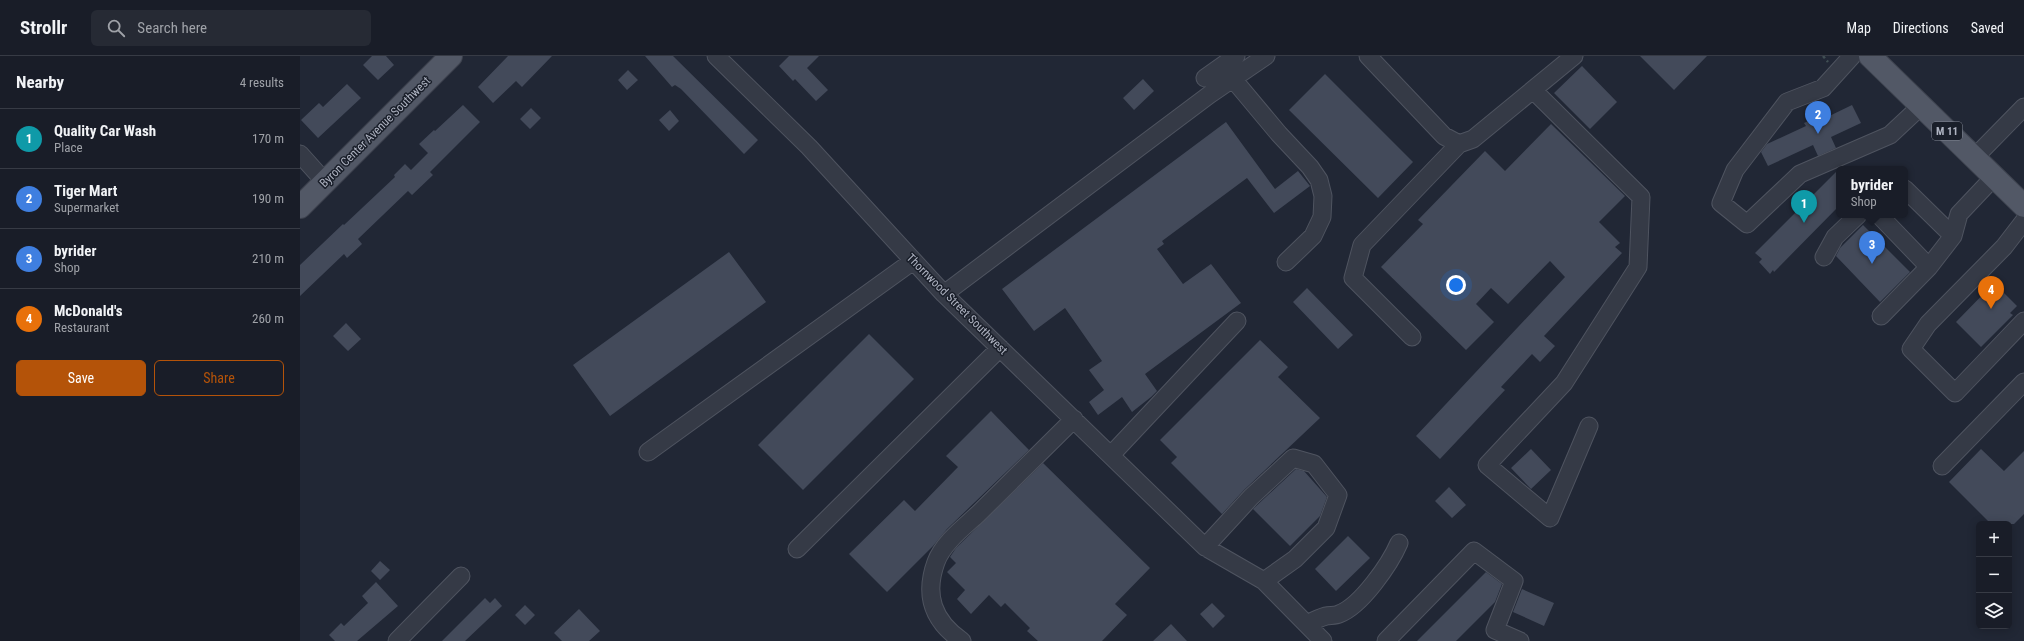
<!DOCTYPE html>
<meta charset="utf-8">
<style>
body{margin:0;font-family:"Roboto Condensed",sans-serif;background:#262a34;color:#f1f3f6}
.controls{position:absolute;right:12px;bottom:12px;display:grid;overflow:hidden;border-radius:6px;box-shadow:0 2px 10px #0003}
.controls button{width:36px;height:36px;display:grid;place-items:center;padding:0;border:0;border-bottom:1px solid #373b45;background:#191d28;color:#f1f3f6;font:20px sans-serif}
.you{position:absolute;left:1156px;top:229px;width:14px;height:14px;margin:-10px;border:3px solid #fff;border-radius:50%;background:#1a73e8;box-shadow:0 0 0 6px #1a73e833}
.badge{display:grid;place-items:center;width:26px;height:26px;border-radius:50%;background:#b45309;color:#fff;font-size:13px;font-weight:700}
.pin{position:absolute;translate:-50% -33px;filter:drop-shadow(0 1px 2px #0008)}
.pin::after{content:'';position:absolute;top:21px;width:14px;height:12px;background:inherit;clip-path:polygon(0 0,100% 0,50% 100%)}
.popup{position:absolute;left:1536px;top:110px;width:72px;height:52px;box-sizing:border-box;display:grid;place-content:center;border-radius:6px;background:#191d28;filter:drop-shadow(0 1px 3px #0005);font-size:13px;white-space:nowrap;color:#9fa2a8}
.popup b{font-size:15px;color:#f1f3f6}
.popup::after{content:'';position:absolute;left:50%;top:100%;margin-left:-8px;border:8px solid transparent;border-top-color:#191d28}
.list{margin:0;padding:0;list-style:none}
h2{display:flex;justify-content:space-between;align-items:center;height:52px;margin:0;padding:0 16px;font-size:17px}
h2 small{font-size:13px;font-weight:400;color:#9fa2a8}
.list li{display:grid;grid-template-columns:26px 1fr auto;gap:12px;align-items:center;box-sizing:border-box;height:60px;padding:0 16px;border-top:1px solid #373b45}
.list b{display:block;font-size:15px;white-space:nowrap}
.list p{margin:0;font-size:13px;white-space:nowrap;color:#9fa2a8}
.list em{font-size:13px;font-style:normal;color:#9fa2a8}
.actions{display:flex;gap:8px;padding:12px 16px}
.actions a{flex:1;padding:9px 0;border:1px solid #b45309;border-radius:6px;text-align:center;font-size:14px;color:#b45309}
.actions .main{background:#b45309;color:#fff}
.icon{flex:none;width:22px;height:22px;fill:none;stroke:currentColor;stroke-width:2;stroke-linecap:round;stroke-linejoin:round}
.map{position:relative;flex:none;width:1724px;height:585px;overflow:hidden}
header{display:flex;align-items:center;gap:24px;box-sizing:border-box;height:56px;padding:0 20px;background:#191d28;border-bottom:1px solid #373b45}
header strong{font-size:19px}
nav{display:flex;gap:22px;margin-inline-start:auto;font-size:14px}
.search{width:280px;height:36px;background:#262a34;display:flex;align-items:center;gap:10px;box-sizing:border-box;padding:0 14px;border-radius:6px;color:#9fa2a8;font-size:15px}
main{display:flex}
aside{flex:1;background:#191d28}
.map>svg:first-child{display:block}
</style>
<header>
<strong>Strollr</strong>
<div class="search"><svg class="icon" aria-label="search" viewBox="0 0 24 24"><circle cx="10" cy="10" r="6"/><path d="M15 15l6 6"/></svg>Search here</div>
<nav><a>Map</a><a>Directions</a><a>Saved</a></nav>
</header>
<main>
<aside>
<h2>Nearby<small>4 results</small></h2>
<ul class="list">
<li><span class="badge" style="background:#0f9aa8">1</span><div><b>Quality Car Wash</b><p>Place</p></div><em>170 m</em></li>
<li><span class="badge" style="background:#3f7fe0">2</span><div><b>Tiger Mart</b><p>Supermarket</p></div><em>190 m</em></li>
<li><span class="badge" style="background:#3f7fe0">3</span><div><b>byrider</b><p>Shop</p></div><em>210 m</em></li>
<li><span class="badge" style="background:#e8710a">4</span><div><b>McDonald's</b><p>Restaurant</p></div><em>260 m</em></li>
</ul>
<div class="actions"><a class="main">Save</a><a>Share</a></div>
</aside>
<div class="map">
<svg width="1724" height="585" viewBox="0 0 1724 585">
<rect width="100%" height="100%" fill="#212735"/>
<path fill="#434a5a" d="M 72,0 L 86,0 L 94,9 L 78,24 L 63,9 Z
M 208,0 L 252,0 L 222,31 L 216,25 L 193,47 L 178,31 Z
M 345,0 L 373,0 L 458,84 L 444,98 L 381,33 L 375,29 L 372,31 Z
M 489,0 L 519,0 L 507,12 L 528,34 L 516,45 L 495,23 L 493,25 L 479,10 Z
M 1340,0 L 1407,0 L 1374,34 Z
M 1282,10 L 1317,46 L 1290,73 L 1254,37 Z
M 328,14 L 338,24 L 327,34 L 318,24 Z
M 1025,18 L 1113,106 L 1078,142 L 989,54 Z
M 843,23 L 854,35 L 834,54 L 823,42 Z
M 47,28 L 61,42 L 18,82 L 1,64 L 19,47 L 23,51 Z
M 163,49 L 180,66 L 130,116 L 133,119 L 112,139 L 108,135 L 58,183 L 62,188 L 47,202 L 44,198 L 0,240 L 0,209 L 43,168 L 44,169 L 95,121 L 94,119 L 105,108 L 111,114 L 128,97 L 119,88 L 134,74 L 135,75 Z
M 1552,49 L 1561,67 L 1531,81 L 1536,92 L 1518,100 L 1513,89 L 1468,110 L 1461,96 L 1467,88 L 1506,70 L 1504,67 L 1519,60 L 1521,64 Z
M 231,52 L 241,62 L 230,73 L 220,63 Z
M 370,54 L 379,65 L 369,75 L 359,64 Z
M 926,66 L 975,133 L 998,115 L 1010,130 L 974,157 L 947,122 L 862,185 L 864,188 L 857,193 L 883,228 L 911,208 L 941,247 L 845,318 L 857,335 L 851,341 L 832,356 L 822,341 L 798,359 L 789,346 L 804,334 L 789,314 L 802,305 L 765,252 L 734,275 L 702,233 Z
M 1251,68 L 1325,140 L 1299,166 L 1320,187 L 1315,191 L 1322,197 L 1244,280 L 1255,290 L 1240,306 L 1232,298 L 1201,331 L 1205,334 L 1140,403 L 1116,380 L 1265,221 L 1250,205 L 1208,248 L 1191,232 L 1176,248 L 1194,266 L 1166,294 L 1081,211 L 1123,168 L 1118,164 L 1185,95 L 1205,115 Z
M 1539,113 L 1539,150 L 1474,216 L 1473,214 L 1470,218 L 1459,206 L 1462,203 L 1455,197 Z
M 1563,169 L 1610,216 L 1580,246 L 1536,200 L 1540,192 Z
M 429,196 L 466,246 L 310,360 L 273,309 Z
M 1694,227 L 1717,250 L 1710,257 L 1713,259 L 1681,291 L 1656,266 Z
M 1007,232 L 1053,279 L 1038,293 L 993,246 Z
M 46,267 L 61,283 L 48,295 L 33,280 Z
M 569,278 L 614,323 L 503,434 L 458,389 Z
M 960,284 L 988,311 L 978,321 L 1020,362 L 944,434 L 922,458 L 871,407 L 877,401 L 860,384 Z
M 691,355 L 729,394 L 647,473 L 633,490 L 587,536 L 549,498 L 604,444 L 615,455 L 658,411 L 646,400 Z
M 1231,393 L 1251,414 L 1231,433 L 1211,412 Z
M 1681,393 L 1704,415 L 1724,395 L 1724,458 L 1714,468 L 1691,468 L 1649,426 Z
M 743,407 L 850,512 L 815,548 L 827,559 L 802,585 L 738,585 L 727,575 L 730,572 L 705,547 L 701,551 L 689,539 L 671,558 L 657,543 L 665,534 L 647,516 L 656,507 L 650,501 L 656,492 Z
M 996,413 L 1004,415 L 1027,441 L 1020,460 L 990,490 L 953,453 Z
M 1149,431 L 1166,449 L 1152,462 L 1135,445 Z
M 1048,480 L 1070,502 L 1036,535 L 1015,513 Z
M 80,505 L 90,514 L 80,524 L 71,515 Z
M 1186,516 L 1202,528 L 1195,546 L 1156,585 L 1117,585 Z
M 76,526 L 98,550 L 57,585 L 35,585 L 29,579 L 41,567 L 44,570 L 68,547 L 62,540 Z
M 1222,533 L 1254,547 L 1244,570 L 1213,556 Z
M 185,542 L 190,547 L 195,542 L 202,550 L 165,585 L 142,585 Z
M 912,547 L 925,560 L 913,572 L 900,558 Z
M 225,549 L 235,559 L 225,569 L 215,559 Z
M 279,553 L 300,575 L 289,585 L 262,585 L 254,577 Z
M 871,568 L 887,585 L 853,585 Z"/>
<g fill="none" stroke-linecap="round" stroke-linejoin="round">
<defs>
<path id="minor" d="M 416,0 L 509,91 L 644,238 L 905,491 L 964,525 L 1023,585
M 1068,0 L 1144,80 L 1159,88 L 1173,83 L 1274,0
M 1552,0 L 1523,32 L 1487,46 L 1435,114 L 1421,147 L 1447,168 L 1500,118 L 1590,79 L 1621,50
M 905,22 L 936,0
M 933,23 L 979,78 L 1010,111 L 1019,124 L 1023,140 L 1022,161 L 1013,180 L 986,206
M 1233,34 L 1341,141 L 1338,211 L 1264,327 L 1187,409 L 1250,462 L 1289,370
M 0,98 L 25,126
M 1674,102 L 1724,51
M 1605,133 L 1653,180
M 1579,159 L 1629,211
M 1724,165 L 1704,191 L 1628,268 L 1611,293 L 1655,337 L 1724,265
M 1524,201 L 1535,181 L 1558,159
M 644,238 L 909,39 L 966,0
M 1581,260 L 1629,211 L 1653,180 L 1659,158 L 1694,121
M 1112,281 L 1053,222 L 1062,189 L 1159,88
M 348,396 L 613,205
M 811,399 L 937,265
M 1642,410 L 1724,326
M 905,491 L 951,441 L 993,402 L 1014,408 L 1038,439 L 1026,472 L 995,503 L 964,525
M 497,493 L 700,292
M 1007,568 C 1013,565 1019,562 1026,560 C 1030,559 1035,560 1039,558 C 1061,550 1090,508 1099,487
M 97,585 L 161,520
M 662,585 C 633,565 624,539 636,506 C 643,487 664,471 678,458 C 710,426 742,395 774,363
M 1086,585 L 1174,495 L 1214,525 L 1195,574 L 1220,585"/>
<path id="major" d="M 1570,0 L 1724,150
M 0,151 L 151,0"/>
</defs>
<use href="#minor" stroke="#4f5460" stroke-width="19"/>
<use href="#major" stroke="#3e434f" stroke-width="24"/>
<path stroke="#414f54" stroke-width="2.5" stroke-dasharray="3 3" stroke-linecap="butt" d="M 1523,0 L 1528,6"/>
<use href="#minor" stroke="#353a46" stroke-width="17"/>
<use href="#major" stroke="#525866" stroke-width="22"/>
</g>
<g text-anchor="middle" dominant-baseline="central" stroke-width="3" stroke-linejoin="round" paint-order="stroke">
<rect fill="#1a1f2a" stroke="#828794" stroke-width="1" x="1632" y="66" width="30" height="18" rx="3"/>
<g font-size="11" font-weight="bold" fill="#afb4c2">
<text x="1647" y="75">M 11</text>
</g>
<g font-size="12" fill="#afb4c2" stroke="#1a1f2a">
<text transform="translate(75 76) rotate(-45)">Byron Center Avenue Southwest</text>
<text transform="translate(657 248) rotate(45)">Thornwood Street Southwest</text>
</g>
</g>
</svg>
<div class="controls">
<button>+</button>
<button>−</button>
<button><svg class="icon" aria-label="layers" viewBox="0 0 24 24"><path d="M12 4l9 5-9 5-9-5zM3 14l9 5 9-5"/></svg></button>
</div>
<div class="you"></div>
<div class="pin badge" style="left:1504px;top:167px;background:#0f9aa8">1</div>
<div class="pin badge" style="left:1518px;top:78px;background:#3f7fe0">2</div>
<div class="pin badge" style="left:1572px;top:208px;background:#3f7fe0">3</div>
<div class="popup"><b>byrider</b>Shop</div>
<div class="pin badge" style="left:1691px;top:253px;background:#e8710a">4</div>
</div>
</main>
